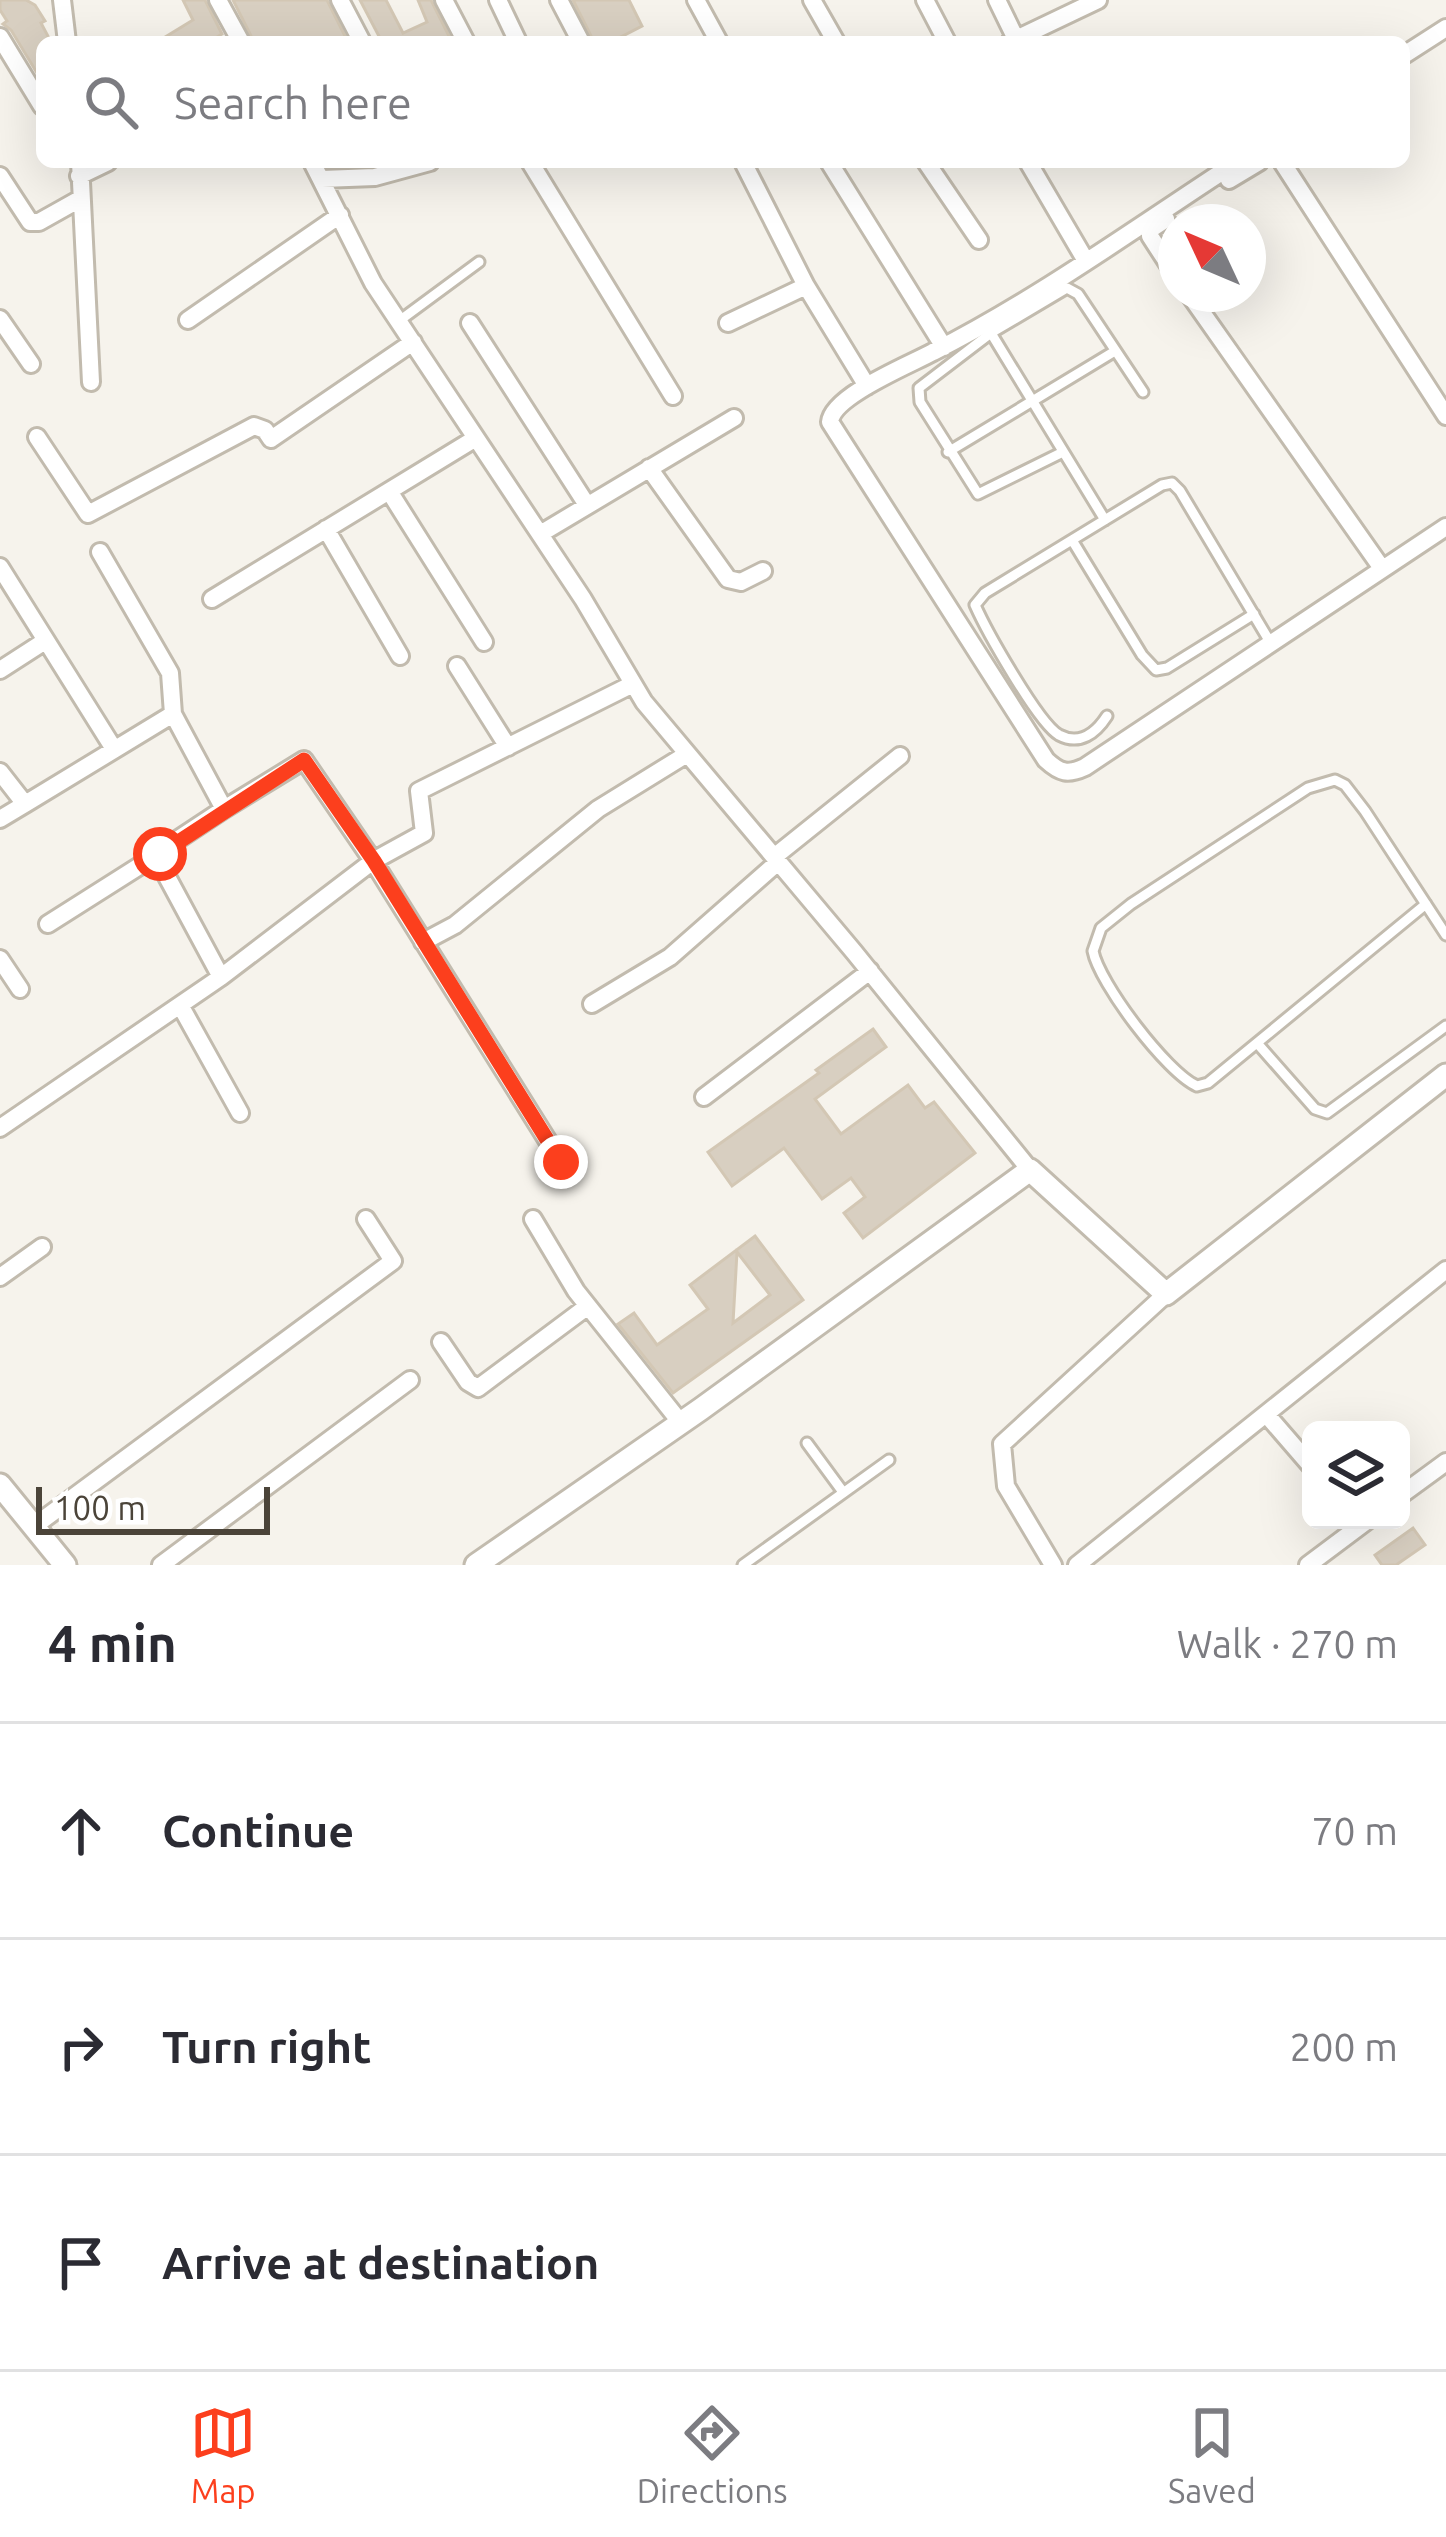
<!DOCTYPE html>
<meta charset="utf-8">
<style>
body{margin:0;font-family:Ubuntu,sans-serif;background:#f2f2f3;color:#2b2b33}
.controls{position:absolute;right:36px;bottom:36px;display:grid;overflow:hidden;border-radius:18px;box-shadow:0 12px 48px #0002}
.controls button{width:108px;height:108px;display:grid;place-items:center;padding:0;border:0;border-bottom:3px solid #e1e1e2;background:#fff;color:#2b2b33;font:60px sans-serif}
.compass{position:absolute;left:1158px;top:204px;width:108px;height:108px;border-radius:50%;background:#fff;box-shadow:0 12px 48px #0002;rotate:314deg}
.scale{position:absolute;left:36px;bottom:30px;width:234px;box-sizing:border-box;padding-left:12px;border:6px solid #4b4439;border-top:0;font-size:33px;line-height:42px;white-space:nowrap;color:#4b4439;-webkit-text-stroke:9px #fff;paint-order:stroke}
.stop{position:absolute;width:36px;height:36px;margin:-27px;border:9px solid #fc3f1d;border-radius:50%;background:#fff}
.stop.end{background:#fc3f1d;border-color:#fff;box-shadow:0 3px 12px #0008}
.list{margin:0;padding:0;list-style:none}
h2{display:flex;justify-content:space-between;align-items:center;height:156px;margin:0;padding:0 48px;font-size:51px}
h2 small{font-size:39px;font-weight:400;color:#7c7c81}
.list li{display:grid;grid-template-columns:78px 1fr auto;gap:36px;align-items:center;box-sizing:border-box;height:216px;padding:0 48px;border-top:3px solid #e1e1e2}
.list b{display:block;font-size:45px;white-space:nowrap}
.list em{font-size:39px;font-style:normal;color:#7c7c81}
.icon{flex:none;width:66px;height:66px;fill:none;stroke:currentColor;stroke-width:2;stroke-linecap:round;stroke-linejoin:round}
.map{position:relative;flex:none;width:1446px;height:1565px;overflow:hidden}
.search{position:absolute;background:#fff;box-shadow:0 12px 48px #0002;left:36px;right:36px;top:36px;height:132px;display:flex;align-items:center;gap:30px;box-sizing:border-box;padding:0 42px;border-radius:18px;color:#7c7c81;font-size:45px}
.sheet{height:804px;background:#fff}
nav{display:flex;justify-content:space-around;align-items:center;box-sizing:border-box;height:168px;border-top:3px solid #e1e1e2;background:#fff;font-size:33px;color:#7c7c81}
nav a{display:grid;justify-items:center;gap:6px}
nav .on{color:#fc3f1d}
.map>svg:first-child{display:block}
</style>
<div class="map">
<svg width="1446" height="1565" viewBox="0 0 1446 1565">
<rect width="100%" height="100%" fill="#f6f3ec"/>
<path fill="#d8cfc1" stroke="#d3c7b4" stroke-width="3" fill-rule="evenodd" d="M 0,0 L 26,0 L 35,5 L 45,21 L 41,23 L 51,42 L 42,42 L 42,71 L 37,73 L 11,30 L 3,24 L 7,21 L 0,10 Z
M 183,0 L 205,0 L 222,34 L 209,42 L 157,42 L 193,20 Z
M 233,0 L 327,0 L 348,42 L 254,42 Z
M 360,0 L 386,0 L 403,33 L 427,22 L 418,0 L 431,0 L 452,42 L 382,42 Z
M 573,0 L 629,0 L 642,26 L 619,38 L 621,42 L 594,42 Z
M 873,1029 L 886,1047 L 815,1099 L 841,1134 L 908,1085 L 925,1108 L 934,1102 L 975,1153 L 863,1238 L 844,1213 L 865,1197 L 851,1178 L 822,1199 L 784,1148 L 732,1186 L 708,1152 L 819,1073 L 816,1070 Z
M 755,1236 L 803,1300 L 673,1393 L 618,1324 L 634,1313 L 657,1345 L 708,1309 L 690,1285 ZM 737,1252 L 770,1295 L 733,1323 Z
M 1413,1528 L 1425,1545 L 1396,1565 L 1382,1565 L 1375,1555 Z"/>
<g fill="none" stroke-linecap="round" stroke-linejoin="round">
<defs>
<path id="service" d="M 399,321 L 479,262
M 991,333 L 1105,520
M 948,452 L 1115,351
M 1063,452 L 978,494 L 920,402 L 919,388 L 991,333 L 1067,288 L 1078,294 L 1143,392
M 1072,540 L 1142,655 L 1156,670 L 1167,668 L 1254,614
M 1107,716 C 1096,733 1080,746 1059,735 C 1038,723 986,630 975,605 L 985,593 L 1162,485 L 1172,483 L 1180,491 L 1270,642
M 1426,904 L 1208,1083 L 1197,1086 C 1167,1073 1099,983 1093,951 L 1101,928 L 1131,904 L 1308,788 L 1335,780 L 1345,785 L 1365,811 L 1446,935
M 1257,1043 L 1315,1109 L 1327,1113 L 1446,1026
M 807,1443 L 843,1492
M 743,1565 L 889,1460"/>
<path id="minor" d="M 62,0 L 67,42
M 218,0 L 241,42
M 340,0 L 362,42
M 444,0 L 466,42
M 498,0 L 518,42
M 559,0 L 581,42
M 696,0 L 719,42
M 812,0 L 836,42
M 925,0 L 947,42
M 997,0 L 1016,39
M 0,37 L 42,106
M 1010,42 L 1098,0
M 1404,55 L 1446,28
M 80,162 L 91,382
M 312,162 L 373,283 L 583,599 L 644,702 L 854,952 L 1030,1170
M 530,162 L 673,396
M 743,162 L 806,286 L 867,386
M 829,162 L 944,347
M 926,162 L 979,240
M 1028,162 L 1086,261
M 1237,162 C 1137,227 1039,298 933,352 C 909,365 832,396 830,422 L 1046,760 C 1060,773 1068,775 1085,767 L 1446,527
M 1282,162 L 1446,416
M 0,176 L 30,222 L 39,222 L 80,199
M 79,176 L 108,162
M 322,179 L 375,177 L 430,162
M 1229,180 L 1259,162
M 1166,219 L 1151,229 L 1150,236 L 1176,276
M 1189,294 L 1381,567
M 0,319 L 31,364
M 188,320 L 340,215
M 470,323 L 587,505
M 728,323 L 806,286
M 37,437 L 88,514 L 254,426 L 265,430 L 271,439 L 413,342
M 649,468 L 728,579 L 741,582 L 763,571
M 389,491 L 484,642
M 326,529 L 400,656
M 540,534 L 734,418
M 100,552 L 170,673 L 173,714 L 224,809 L 304,760 L 373,861 L 561,1162
M 0,567 L 114,749
M 212,599 L 476,438
M 457,666 L 508,747
M 0,670 L 45,641
M 0,772 L 25,804 L 173,714
M 0,819 L 25,804
M 774,857 L 900,756
M 48,924 L 160,853
M 423,942 L 455,925 L 598,809 L 687,754
M 0,959 L 20,989
M 221,977 L 158,860 L 168,846 L 224,809
M 592,1004 L 670,957 L 778,862
M 180,1005 L 240,1113
M 704,1097 L 870,971
M 0,1128 L 221,977 L 373,861 L 424,833 L 419,791 L 633,684
M 533,1219 L 576,1291 L 681,1423
M 0,1277 L 42,1247
M 441,1342 L 468,1382 L 478,1388 L 588,1306
M 1266,1414 L 1311,1466
M 1401,1495 L 1446,1462
M 33,1527 L 393,1261 L 366,1219
M 161,1565 L 410,1380
M 1053,1565 L 1006,1486 L 1002,1444 L 1166,1294
M 1077,1565 L 1446,1270
M 1308,1565 L 1368,1520"/>
<path id="tertiary" d="M 0,1485 L 65,1565
M 476,1565 L 701,1409 L 1030,1170 L 1166,1294 L 1446,1075"/>
</defs>
<use href="#service" stroke="#c2bbae" stroke-width="15"/>
<use href="#minor" stroke="#c2bbae" stroke-width="22"/>
<use href="#tertiary" stroke="#c2bbae" stroke-width="27"/>
<use href="#service" stroke="#fff" stroke-width="9"/>
<use href="#minor" stroke="#fff" stroke-width="16"/>
<use href="#tertiary" stroke="#fff" stroke-width="21"/>
</g>
<g fill="none" stroke-linecap="round" stroke-linejoin="round">
<path stroke="#fc3f1d" stroke-width="15" d="M 160,854 L 304,760 L 374,861 L 561,1162"/>
</g>
</svg>
<div class="controls">
<button><svg class="icon" aria-label="layers" viewBox="0 0 24 24"><path d="M12 4l9 5-9 5-9-5zM3 14l9 5 9-5"/></svg></button>
</div>
<svg class="compass" viewBox="-18 -18 36 36"><path d="M0-13l5 13h-10z" fill="#e53935"/><path d="M0 13l5-13h-10z" fill="#7c7c81"/></svg>
<div class="scale">100 m</div>
<div class="stop" style="left:160px;top:854px"></div>
<div class="stop end" style="left:561px;top:1162px"></div>
<div class="search"><svg class="icon" aria-label="search" viewBox="0 0 24 24"><circle cx="10" cy="10" r="6"/><path d="M15 15l6 6"/></svg>Search here</div>
</div>
<section class="sheet">
<h2>4 min<small>Walk · 270 m</small></h2>
<ul class="list">
<li><svg class="icon" aria-label="ahead" viewBox="0 0 24 24"><path d="M12 20V5M6 11l6-6 6 6"/></svg><div><b>Continue</b></div><em>70 m</em></li>
<li><svg class="icon" aria-label="right" viewBox="0 0 24 24"><path d="M7 20v-9h11M14 6l5 5-5 5"/></svg><div><b>Turn right</b></div><em>200 m</em></li>
<li><svg class="icon" aria-label="arrive" viewBox="0 0 24 24"><path d="M6 21V4h12l-3 4 3 4H6"/></svg><div><b>Arrive at destination</b></div></li>
</ul>
</section>
<nav>
<a class="on"><svg class="icon" aria-label="map" viewBox="0 0 24 24"><path d="M3 6l6-2 6 2 6-2v14l-6 2-6-2-6 2zM9 4v14M15 6v14"/></svg>Map</a>
<a><svg class="icon" aria-label="directions" viewBox="0 0 24 24"><path d="M12 3l9 9-9 9-9-9zM9 14v-3h6M13 9l2 2-2 2"/></svg>Directions</a>
<a><svg class="icon" aria-label="saved" viewBox="0 0 24 24"><path d="M7 4h10v16l-5-4-5 4z"/></svg>Saved</a>
</nav>
